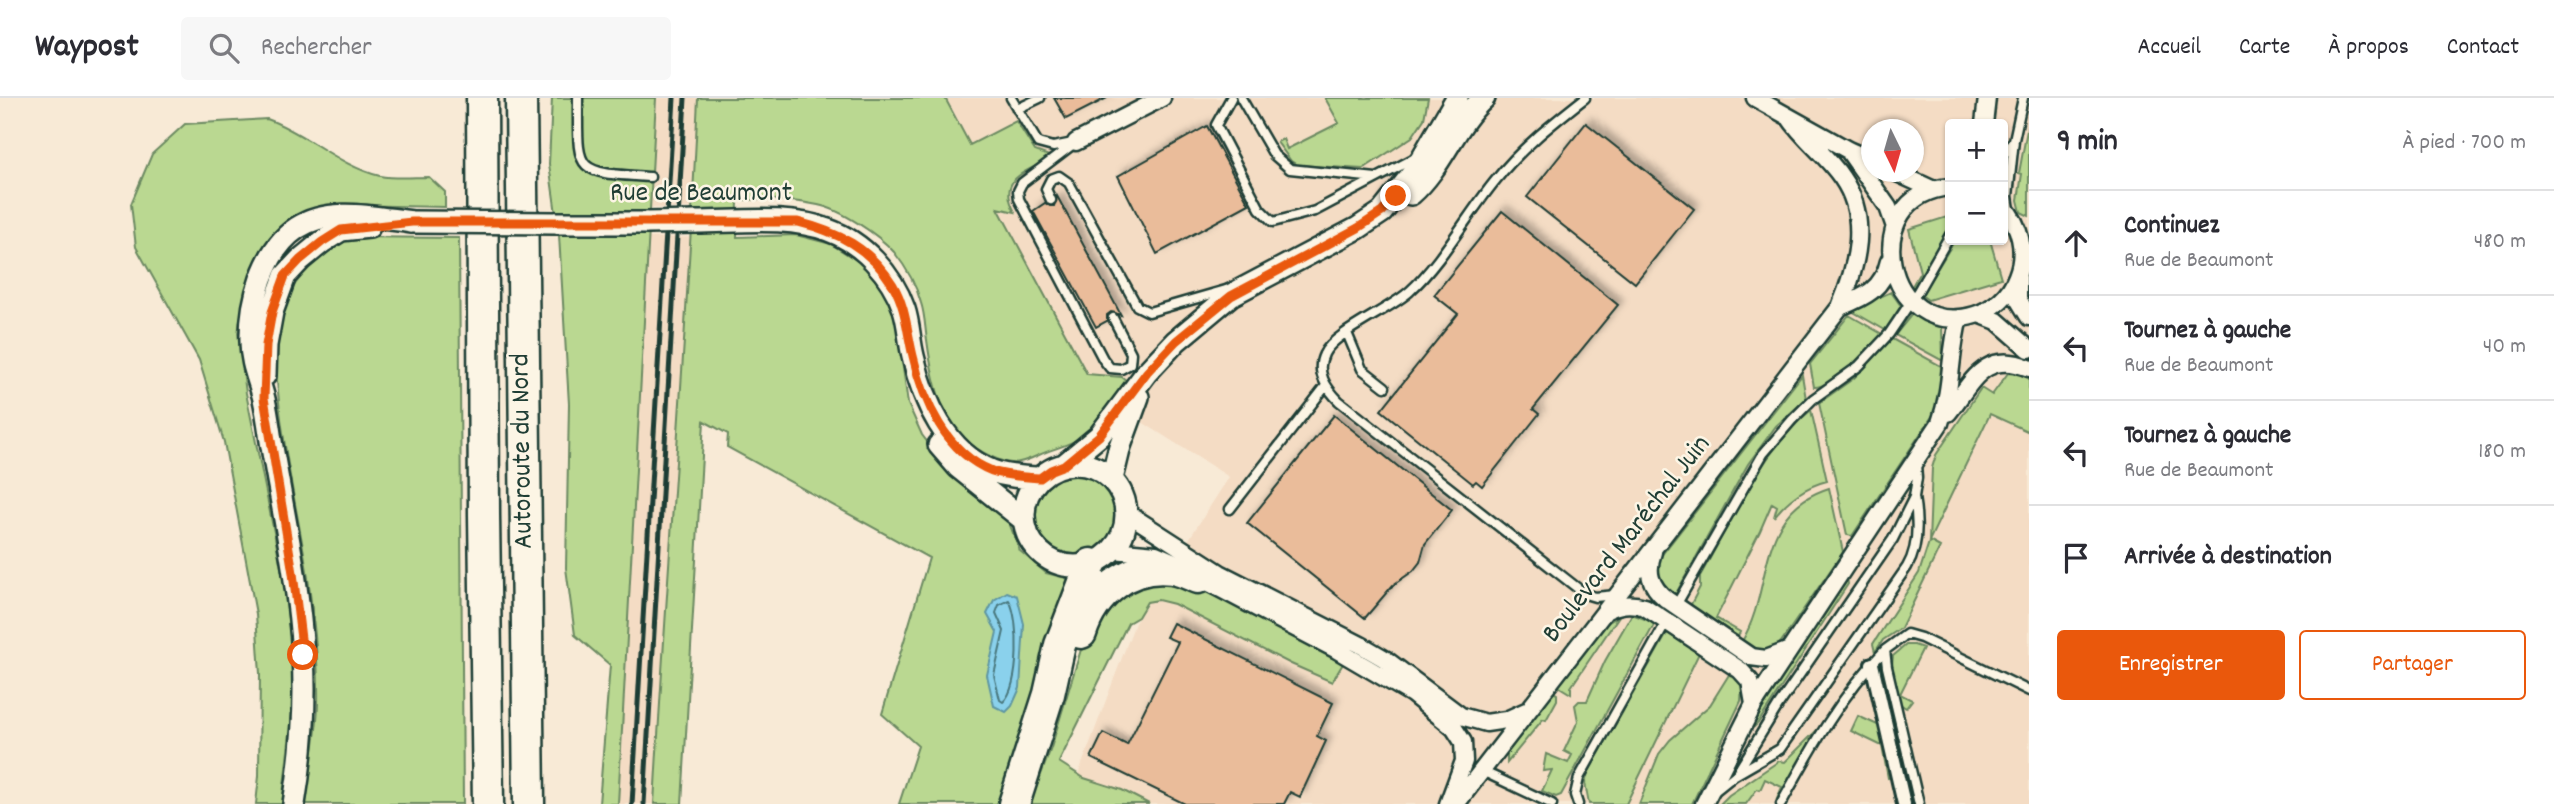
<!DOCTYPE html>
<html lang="fr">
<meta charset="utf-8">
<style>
body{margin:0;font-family:Dekko,sans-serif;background:#f7f7f7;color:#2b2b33}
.controls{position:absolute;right:21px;top:21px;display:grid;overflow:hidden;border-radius:7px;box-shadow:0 2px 5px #0004}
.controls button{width:63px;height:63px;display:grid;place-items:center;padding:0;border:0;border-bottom:2px solid #e1e1e2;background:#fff;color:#2b2b33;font:35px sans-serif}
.compass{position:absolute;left:1861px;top:21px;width:63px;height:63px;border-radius:50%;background:#fff;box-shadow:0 2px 5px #0004;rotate:175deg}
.stop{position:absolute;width:21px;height:21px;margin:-16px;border:5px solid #ea580c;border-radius:50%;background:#fff}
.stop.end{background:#ea580c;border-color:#fff;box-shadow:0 2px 7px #0008}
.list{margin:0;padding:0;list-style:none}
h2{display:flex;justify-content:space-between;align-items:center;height:91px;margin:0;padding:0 28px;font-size:30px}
h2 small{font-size:23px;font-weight:400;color:#7c7c81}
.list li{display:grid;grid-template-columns:46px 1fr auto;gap:21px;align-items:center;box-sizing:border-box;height:105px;padding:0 28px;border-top:2px solid #e1e1e2}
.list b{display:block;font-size:26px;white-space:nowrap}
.list p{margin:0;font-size:23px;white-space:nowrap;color:#7c7c81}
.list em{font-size:23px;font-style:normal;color:#7c7c81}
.actions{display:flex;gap:14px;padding:21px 28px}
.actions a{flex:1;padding:16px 0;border:2px solid #ea580c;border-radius:7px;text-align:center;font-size:24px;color:#ea580c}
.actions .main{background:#ea580c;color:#fff}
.icon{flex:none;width:38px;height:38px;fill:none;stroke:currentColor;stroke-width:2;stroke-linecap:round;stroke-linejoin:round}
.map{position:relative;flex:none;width:2029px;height:706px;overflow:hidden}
header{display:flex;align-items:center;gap:42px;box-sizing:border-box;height:98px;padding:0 35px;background:#fff;border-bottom:2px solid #e1e1e2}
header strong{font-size:33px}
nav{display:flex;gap:38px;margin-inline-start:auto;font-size:24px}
.search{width:490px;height:63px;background:#f7f7f7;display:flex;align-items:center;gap:18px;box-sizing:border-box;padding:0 24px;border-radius:7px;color:#7c7c81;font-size:26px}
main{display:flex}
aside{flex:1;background:#fff}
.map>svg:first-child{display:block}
</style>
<header>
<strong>Waypost</strong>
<div class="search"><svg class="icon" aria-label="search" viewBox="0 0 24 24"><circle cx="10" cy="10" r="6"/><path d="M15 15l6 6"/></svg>Rechercher</div>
<nav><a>Accueil</a><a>Carte</a><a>À propos</a><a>Contact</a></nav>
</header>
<main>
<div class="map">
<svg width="2029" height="706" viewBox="0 0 2029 706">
<defs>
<filter id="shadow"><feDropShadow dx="5" dy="-5" stdDeviation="3.5" flood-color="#0004"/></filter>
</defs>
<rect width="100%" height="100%" fill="#f8ead6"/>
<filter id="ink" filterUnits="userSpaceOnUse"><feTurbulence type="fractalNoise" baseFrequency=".0143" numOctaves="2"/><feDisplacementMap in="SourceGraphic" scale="14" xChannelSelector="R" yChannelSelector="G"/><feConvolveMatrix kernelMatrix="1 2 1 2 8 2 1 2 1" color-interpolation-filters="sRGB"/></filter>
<g filter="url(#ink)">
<path fill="#f4dcc4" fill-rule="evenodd" d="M 552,0 L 726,0 L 724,110 L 556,110 L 549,66 Z
M 940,0 L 2029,0 L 2029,706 L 1067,706 L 1135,525 L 1229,379 L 1085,288 L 984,79 ZM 1950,26 L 2003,26 L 2003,142 L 1950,142 ZM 1871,32 L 1913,32 L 1913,74 L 1871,74 Z
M 712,139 L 682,706 L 603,706 L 630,140 Z"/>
<path fill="#bad891" stroke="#6c8a62" stroke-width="2" d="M 552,0 L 656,0 L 618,706 L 599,706 L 610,567 L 575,537 L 566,470 L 569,306 L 559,137 L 549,66 Z
M 698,0 L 945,0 L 970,47 L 1016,23 L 1035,53 L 1049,58 L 1049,62 C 1024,74 997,81 1015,114 L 998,110 L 1087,276 L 1122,279 L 1128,284 L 1098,331 L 1093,328 C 1079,346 1059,348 1039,357 C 1015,368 1008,368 984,355 C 942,333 933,286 927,242 C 925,230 925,217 921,205 C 916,186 906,169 894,154 C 879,137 840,111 818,107 C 793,102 763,101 738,102 L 737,139 L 796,137 L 831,146 L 861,165 L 882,190 L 896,219 L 908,306 L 922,337 L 942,363 L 1004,412 L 1020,453 L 1046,475 L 1074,482 L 1005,706 L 899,706 L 918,648 L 882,616 L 929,460 L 727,349 L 728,336 L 704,323 L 682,706 L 654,706 C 667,471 687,236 698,0 Z
M 1325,0 L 1428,0 L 1424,21 L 1412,39 L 1363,71 L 1297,67 L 1291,63 L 1277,44 L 1283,41 L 1287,51 L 1339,25 Z
M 267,21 C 306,35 339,68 380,78 C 395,81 414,79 429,79 L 445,94 L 445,109 L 345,107 L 327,108 L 310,113 L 273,139 L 261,152 L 244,200 L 238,235 L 246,295 L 283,479 L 292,555 L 293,608 L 282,706 L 256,706 L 259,678 L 260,576 L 256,516 L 224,344 L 199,262 L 136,149 L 131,106 L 152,56 L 185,26 Z
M 2029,21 L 2029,118 L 2021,114 L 2018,102 L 2022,76 L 2019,75 Z
M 1950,118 L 1950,129 L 1915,191 L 1912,188 L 1920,174 L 1909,131 Z
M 345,139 L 459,140 L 463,706 L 303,706 C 309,674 317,639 318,606 C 319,561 313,517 307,473 C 298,417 285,361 279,304 C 277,281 273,254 276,230 C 282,189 315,163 345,139 Z
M 1955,142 L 1990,142 L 2001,180 L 1928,202 L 1921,197 Z
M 1891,194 L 1901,208 L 1885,232 L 1852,213 L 1857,209 Z
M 1912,216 L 1932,227 L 1942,229 L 1943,263 L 1895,237 Z
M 1849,217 L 1882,236 C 1869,250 1833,290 1814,289 L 1810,266 Z
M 1892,241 L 1941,268 L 1939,308 L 1852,438 L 1847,437 L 1819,305 L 1854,280 Z
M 2016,271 L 2029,276 L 2029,334 L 1990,316 L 1929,443 L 1940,449 L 1901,530 L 1883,542 L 1875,554 L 1873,546 L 1919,475 L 1929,444 L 1932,370 L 1936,357 L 1981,290 L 1992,297 L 2008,275 L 2014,276 Z
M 1802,277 L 1806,301 L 1776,328 L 1748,366 L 1674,499 L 1658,487 L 1657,463 Z
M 1811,312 L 1827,383 C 1806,388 1787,402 1774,419 L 1777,408 L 1772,405 L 1760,433 L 1716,520 L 1740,534 L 1737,541 L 1689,510 L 1700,489 L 1700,478 C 1733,421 1760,355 1811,312 Z
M1034 418a41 41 0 1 1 82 0a41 41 0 1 1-82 0Z
M 1829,390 L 1843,454 L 1781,544 L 1775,550 L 1759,555 L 1741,545 C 1775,490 1753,414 1829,390 Z
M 1847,479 L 1848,486 L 1758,625 L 1754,629 L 1752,627 Z
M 1187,482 L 1336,556 L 1344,564 L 1332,584 L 1291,566 L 1174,506 L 1158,502 L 1147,504 L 1138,519 L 1128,525 L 1059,664 L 1084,680 L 1122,692 L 1149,706 L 1030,706 L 1051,650 L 1090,522 L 1119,489 Z
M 1632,516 L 1655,525 L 1561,697 L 1556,699 L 1542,693 L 1552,672 L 1543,673 L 1546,656 L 1568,665 L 1572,657 L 1564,653 L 1578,623 L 1575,607 L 1579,603 L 1587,603 L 1605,563 Z
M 1619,518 L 1571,589 L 1571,596 L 1558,588 L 1607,525 Z
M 1669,532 L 1701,551 L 1626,706 L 1589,706 L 1585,685 L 1588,675 Z
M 1906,547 L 1914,547 L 1923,550 L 1900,596 L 1912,602 L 1906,610 L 1900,606 L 1892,567 L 1893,558 Z
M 1730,575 L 1742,587 L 1741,603 L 1692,706 L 1639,706 L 1659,656 L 1670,642 L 1710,607 Z
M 1553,594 L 1557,596 L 1557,602 L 1546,622 L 1543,621 L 1507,665 L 1507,654 Z
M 1858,618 L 1882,629 L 1893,679 L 1888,680 L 1882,648 L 1851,633 Z
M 1818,631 L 1778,701 L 1777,701 L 1782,689 L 1765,681 L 1760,692 L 1757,691 L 1746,706 L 1720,706 L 1729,697 L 1779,663 L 1785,664 Z"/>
<path fill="#8ad1ec" stroke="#5f96a2" stroke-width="2" d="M 1007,494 L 1017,498 L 1024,526 L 1020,590 L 1012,608 L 1006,614 L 994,608 L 987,577 L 997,534 L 987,516 L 994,502 Z"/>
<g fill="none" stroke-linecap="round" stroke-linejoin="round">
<path stroke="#4a787e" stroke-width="2" d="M 1009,502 C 1020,521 1020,590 1003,604 L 1000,602 L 994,577 L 1004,533 L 996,515 L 999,507 Z"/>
</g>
<path fill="#eabc9a" stroke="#1f3d34" stroke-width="2" filter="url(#shadow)" d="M 1054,0 L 1107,0 L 1066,21 Z
M 1586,25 L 1694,111 L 1635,185 L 1527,99 Z
M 1207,28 L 1249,106 L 1157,156 L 1118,78 Z
M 1057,98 L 1121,217 L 1111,214 L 1107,217 L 1107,223 L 1096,229 L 1033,113 L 1045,105 L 1050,108 L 1054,108 Z
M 1502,113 L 1618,207 L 1533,311 L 1539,316 L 1482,388 L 1476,383 L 1473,386 L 1381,312 L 1458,216 L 1434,197 Z
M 1334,317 L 1452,412 L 1425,446 L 1420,464 L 1413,473 L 1393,487 L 1365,520 L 1247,425 Z
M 1173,525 L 1333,605 L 1317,638 L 1326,643 L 1300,699 L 1290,694 L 1284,706 L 1185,706 L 1091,660 L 1103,635 L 1127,647 L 1178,544 L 1166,539 Z"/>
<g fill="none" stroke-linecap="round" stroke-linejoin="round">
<defs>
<path id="service" d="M 578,0 C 578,76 573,74 650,79
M 1011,0 L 1038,45 L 1053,49 L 1073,45
M 1231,0 L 1216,27 L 1260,111 L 1273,124 L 1315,113 L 1415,60
M 1241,0 L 1274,57 L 1290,71 L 1376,80
M 1585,0 C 1552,26 1521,50 1495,83 C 1468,116 1441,165 1410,193 C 1391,211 1333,235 1324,256 C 1315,274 1326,290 1339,303 L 1585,496 L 1595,499 L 1616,497
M 1017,11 L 1040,0
M 1076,44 L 1022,85 L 1018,93 L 1019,101 L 1103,261 L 1110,270 L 1121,271 L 1130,266 L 1131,255 L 1113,220
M 2003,57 L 2014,42
M 1051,102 L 1046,91 L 1051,81 L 1059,78 L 1069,85 L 1137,208 L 1149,214 L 1226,192
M 2010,112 L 2008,98 L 2014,42 L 2023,0
M 1347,235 L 1362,271 L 1385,289
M 1230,411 L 1325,289
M 1675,509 L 1763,356 L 1792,322 L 1813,301 L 1859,268 L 1889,236 L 1918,193 L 1950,137
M 1482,673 L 1552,706
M 1737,675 L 1778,608 L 1893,441 L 1914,399 L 1917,380 L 1916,366
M 1715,693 L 1735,677 L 1780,651 L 1907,469 C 1919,449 1918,422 1914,399
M 1578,706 L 1575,697 L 1579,680 L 1667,523
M 1781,706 C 1811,651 1841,597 1885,552
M 1919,706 L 1887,569 L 1885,552 L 1907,536 L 1921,540 L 2029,593"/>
<path id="pedestrian" d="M 1872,566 L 1904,706"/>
<path id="minor" d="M 1755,0 L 1848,52 L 1871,62
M 1984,26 L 1987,0
M 1076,44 L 1162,0
M 1848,52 L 1888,109 L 1895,129
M 1895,74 L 1934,92
M 1950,89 C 1855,97 1884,245 1975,217 C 1994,211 2010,197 2017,178 C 2027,153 2020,127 2003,108
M 2018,179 L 2018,201 L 2029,219
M 1840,209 C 1865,199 1883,191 1889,163
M 1979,216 L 1997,223 L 2029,251
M 1948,315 C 1972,285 1984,251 2029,270
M 1127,415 L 1220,475 L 1361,547 L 1385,561 L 1461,618 L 1486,625 L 1506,622 L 1526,613
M 1113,452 L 1156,456 L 1172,463
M 1653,454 C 1646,474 1650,488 1666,501 L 1751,559 L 1766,561 L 1787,553
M 1194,477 L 1337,552 L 1412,596 L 1454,630 L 1463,644 L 1464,663 L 1448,706
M 1605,513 C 1618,506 1630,504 1645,509 L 1740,572 L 1750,583 L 1754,606
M 1456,706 L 1840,209 C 1857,168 1870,120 1842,80 C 1827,57 1804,42 1789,19
M 1704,706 L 1754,606 L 1940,325 C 1953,288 1949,257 1959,220"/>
<path id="tertiary" d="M 1411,96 C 1442,69 1454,27 1484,0
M 695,124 C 738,124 787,117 828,132 C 862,144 892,176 904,211 C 909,226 909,242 913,258 C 923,303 946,354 992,373 C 1007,379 1023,379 1039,380
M 555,125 L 647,125
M 265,277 L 266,247 L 272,214 L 285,178 L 300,162 L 322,144 L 341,132 L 369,129
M 939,347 L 958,369 L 1024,422
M1024 417a51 51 0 1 1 102 0a51 51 0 1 1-102 0Z
M 1064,367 L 1099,338 L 1147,274 L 1176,243 L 1231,197 L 1358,130 L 1382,114 L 1414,74 L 1457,0
M 1112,381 L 1120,348 L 1138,299
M 294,706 C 302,658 306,607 303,558 C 299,486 283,414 271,343 C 269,329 267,314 264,301 C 259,281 251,265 251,244 C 250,205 263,153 297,130 C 330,108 376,120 412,124"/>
<path id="motorway" d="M 482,0 L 484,417 L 488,706
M 521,0 L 529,706
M 1081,535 C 1093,496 1129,465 1172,471 C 1181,472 1190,477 1198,480
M 1014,706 L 1049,596 L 1060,547 L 1091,466"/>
</defs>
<use href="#service" stroke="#1f3d34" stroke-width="13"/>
<use href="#pedestrian" stroke="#1f3d34" stroke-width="18"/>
<use href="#minor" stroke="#1f3d34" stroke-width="21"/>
<use href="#tertiary" stroke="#1f3d34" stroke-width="26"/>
<use href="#motorway" stroke="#1f3d34" stroke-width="35"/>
<use href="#service" stroke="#fcf5e5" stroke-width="8"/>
<use href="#pedestrian" stroke="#fcf5e5" stroke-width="12"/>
<use href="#minor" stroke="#fcf5e5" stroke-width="16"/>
<use href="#tertiary" stroke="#fcf5e5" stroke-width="21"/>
<use href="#motorway" stroke="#fcf5e5" stroke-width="30"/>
<path stroke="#1f3d34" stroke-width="5" d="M 632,706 L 674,0
M 644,706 L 685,0"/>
<defs>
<path id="tertiary-bridge" d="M 412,124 L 555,125
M 647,125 L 695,124"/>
</defs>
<use href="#tertiary-bridge" stroke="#1f3d34" stroke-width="26" stroke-linecap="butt"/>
<use href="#tertiary-bridge" stroke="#fcf5e5" stroke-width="21"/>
</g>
</g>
<g fill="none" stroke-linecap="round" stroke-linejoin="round" filter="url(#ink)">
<path stroke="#ea580c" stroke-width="9" d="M 303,557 L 293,475 L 264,300 L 266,247 L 272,214 L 285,178 L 300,162 L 322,144 L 341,132 L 412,124 L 798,124 C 838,134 870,150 893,187 C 906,209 907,234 913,258 C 923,303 946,355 992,373 C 1007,378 1024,379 1040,380 L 1051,372 L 1064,367 L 1099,338 L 1147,274 L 1176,243 L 1231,198 L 1358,130 L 1382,114 L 1396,98"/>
</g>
<g text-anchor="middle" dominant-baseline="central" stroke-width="5" stroke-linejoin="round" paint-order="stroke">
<g font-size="28" fill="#1f3d34" stroke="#fcf5e5">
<text x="701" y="97">Rue de Beaumont</text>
<text transform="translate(524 353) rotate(-91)">Autoroute du Nord</text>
<text transform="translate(1628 442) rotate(-52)">Boulevard Maréchal Juin</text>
</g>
</g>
</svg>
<div class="controls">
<button>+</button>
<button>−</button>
</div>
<svg class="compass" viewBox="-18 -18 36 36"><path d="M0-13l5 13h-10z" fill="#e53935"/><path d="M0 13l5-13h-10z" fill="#7c7c81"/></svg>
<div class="stop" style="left:303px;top:557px"></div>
<div class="stop end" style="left:1396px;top:98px"></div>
</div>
<aside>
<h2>9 min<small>À pied · 700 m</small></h2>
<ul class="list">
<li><svg class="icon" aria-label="ahead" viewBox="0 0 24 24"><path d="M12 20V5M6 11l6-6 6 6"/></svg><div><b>Continuez</b><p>Rue de Beaumont</p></div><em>480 m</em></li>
<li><svg class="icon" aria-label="left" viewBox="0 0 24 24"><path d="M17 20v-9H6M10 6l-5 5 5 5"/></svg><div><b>Tournez à gauche</b><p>Rue de Beaumont</p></div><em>40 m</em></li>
<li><svg class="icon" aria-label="left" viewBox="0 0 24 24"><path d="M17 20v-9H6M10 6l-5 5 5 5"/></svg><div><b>Tournez à gauche</b><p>Rue de Beaumont</p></div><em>180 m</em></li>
<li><svg class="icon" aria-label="arrive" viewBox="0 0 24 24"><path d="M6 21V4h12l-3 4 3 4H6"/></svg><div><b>Arrivée à destination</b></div></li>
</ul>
<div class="actions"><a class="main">Enregistrer</a><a>Partager</a></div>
</aside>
</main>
